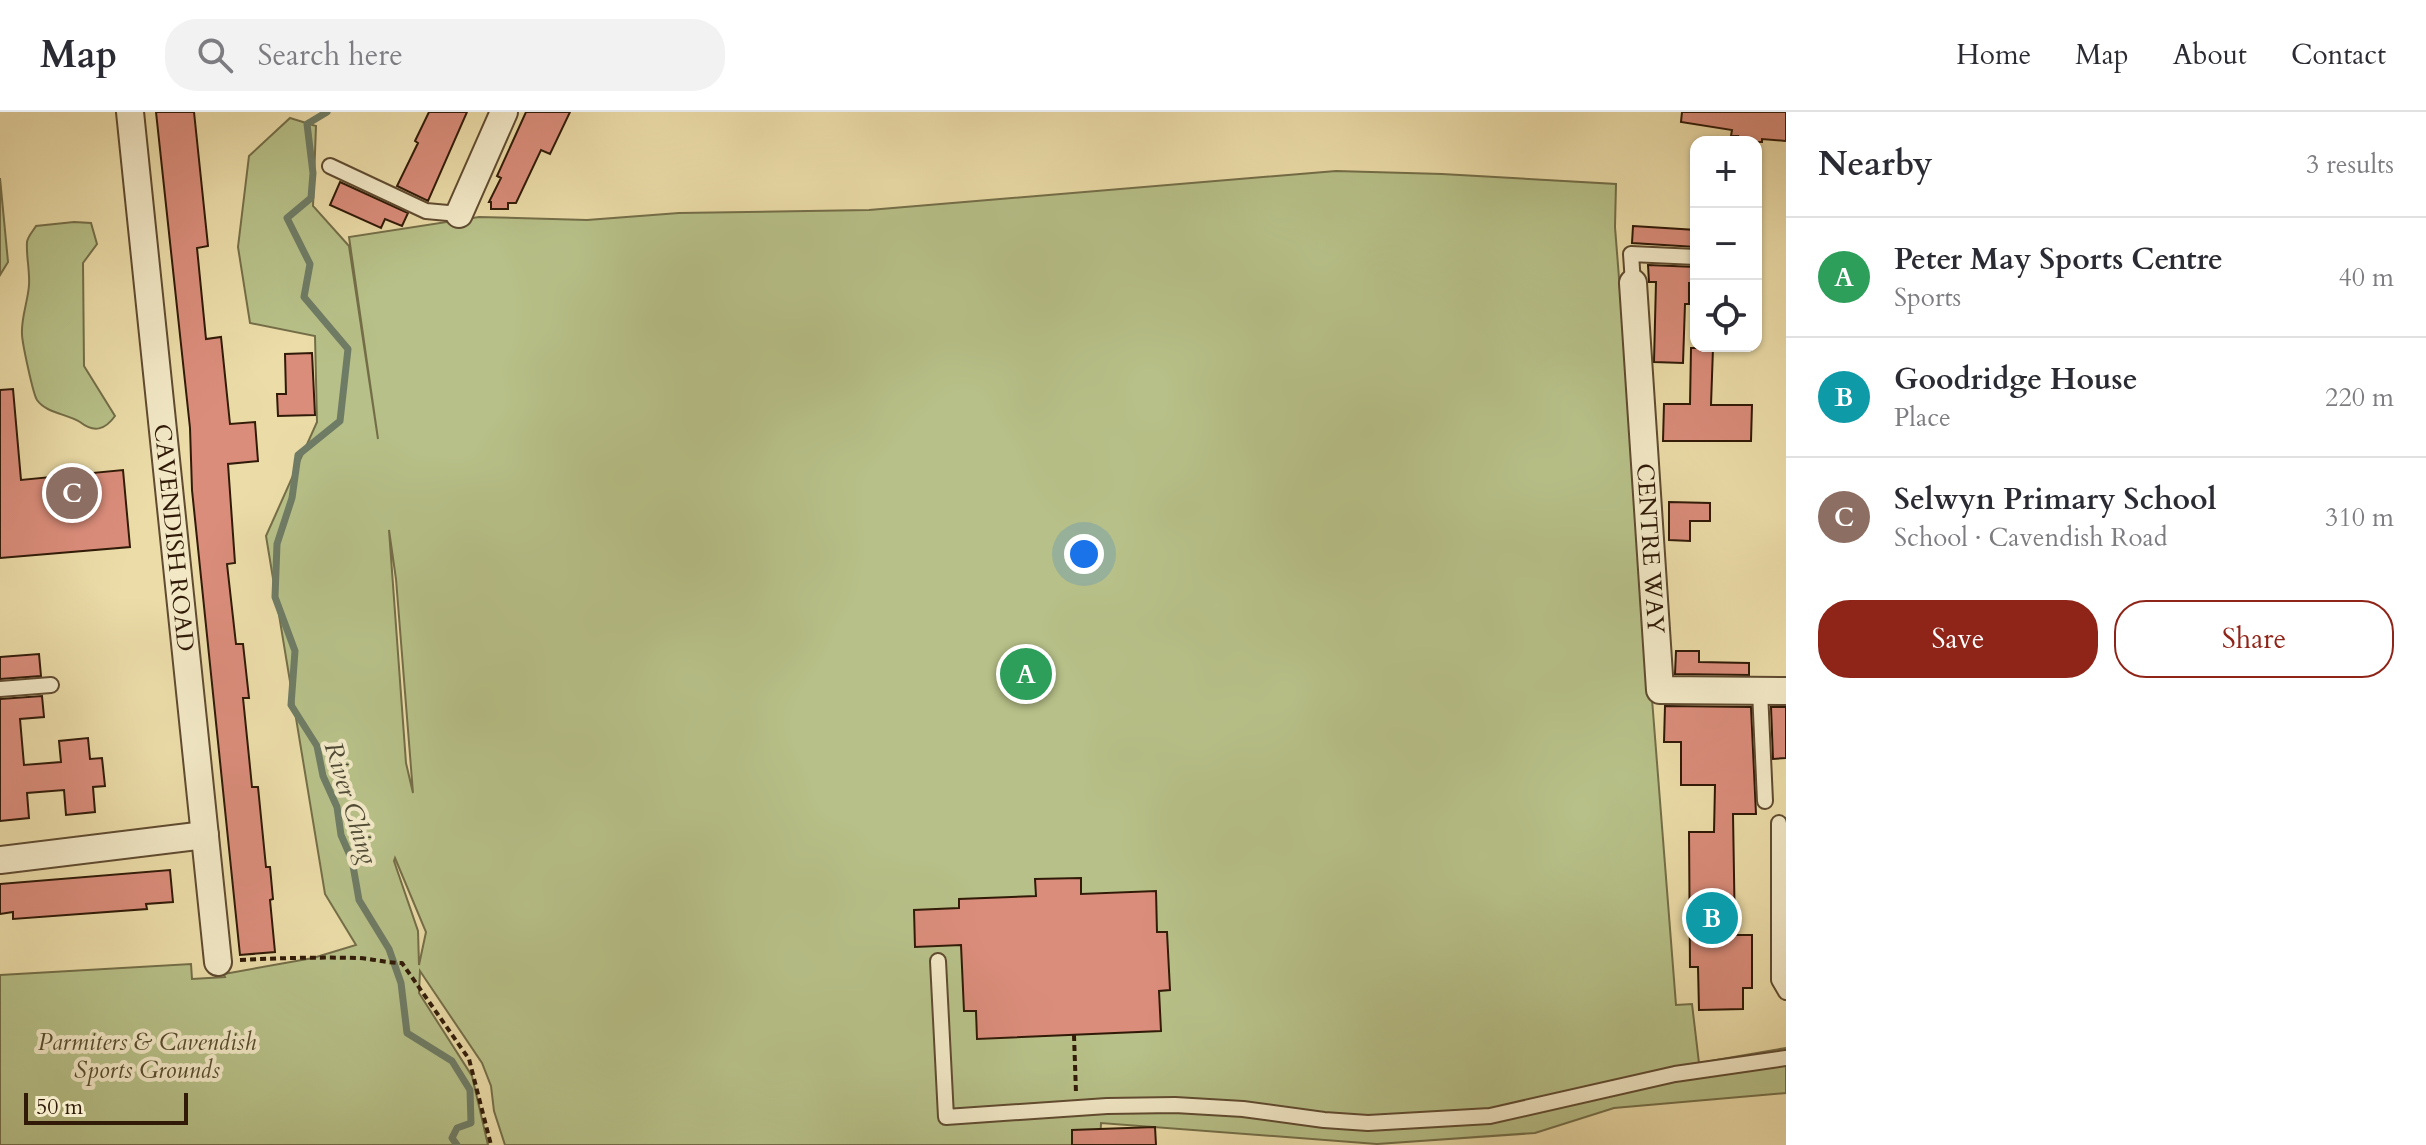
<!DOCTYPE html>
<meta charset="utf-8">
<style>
body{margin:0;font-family:Cardo,serif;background:#f2f2f3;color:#2b2b33}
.controls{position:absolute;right:24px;top:24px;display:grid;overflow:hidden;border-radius:16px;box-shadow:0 2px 6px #0004}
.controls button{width:72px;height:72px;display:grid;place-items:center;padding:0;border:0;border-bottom:2px solid #e1e1e2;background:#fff;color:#2b2b33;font:40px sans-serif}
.scale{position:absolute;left:24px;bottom:20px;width:164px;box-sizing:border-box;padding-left:8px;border:4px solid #311b08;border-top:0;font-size:22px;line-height:28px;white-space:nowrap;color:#311b08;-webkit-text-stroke:6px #f2e8c6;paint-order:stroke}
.you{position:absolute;left:1084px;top:442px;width:28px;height:28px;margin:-20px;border:6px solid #fff;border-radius:50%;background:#1a73e8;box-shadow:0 0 0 12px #1a73e833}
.badge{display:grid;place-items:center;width:52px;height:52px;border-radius:50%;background:#8f2418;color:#fff;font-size:26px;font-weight:700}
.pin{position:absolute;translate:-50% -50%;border:4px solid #fff;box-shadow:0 2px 8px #0006}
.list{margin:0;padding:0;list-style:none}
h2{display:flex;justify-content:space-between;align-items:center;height:104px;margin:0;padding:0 32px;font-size:34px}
h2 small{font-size:26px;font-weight:400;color:#7c7c81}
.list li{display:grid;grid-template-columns:52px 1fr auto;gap:24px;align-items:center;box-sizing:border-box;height:120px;padding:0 32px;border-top:2px solid #e1e1e2}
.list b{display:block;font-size:30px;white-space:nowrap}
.list p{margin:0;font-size:26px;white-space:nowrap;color:#7c7c81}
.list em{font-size:26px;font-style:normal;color:#7c7c81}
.actions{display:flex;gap:16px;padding:24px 32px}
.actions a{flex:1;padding:18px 0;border:2px solid #8f2418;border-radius:32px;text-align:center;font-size:28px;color:#8f2418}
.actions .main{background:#8f2418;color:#fff}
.icon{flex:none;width:44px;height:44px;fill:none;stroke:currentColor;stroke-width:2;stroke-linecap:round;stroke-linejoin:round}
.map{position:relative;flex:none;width:1786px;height:1033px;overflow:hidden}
header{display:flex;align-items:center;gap:48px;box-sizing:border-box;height:112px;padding:0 40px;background:#fff;border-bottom:2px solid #e1e1e2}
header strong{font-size:38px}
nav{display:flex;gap:44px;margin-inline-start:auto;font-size:28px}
.search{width:560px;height:72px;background:#f2f2f3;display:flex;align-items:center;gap:20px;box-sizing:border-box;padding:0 28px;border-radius:32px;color:#7c7c81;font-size:30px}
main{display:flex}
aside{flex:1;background:#fff}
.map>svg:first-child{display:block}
</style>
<header>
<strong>Map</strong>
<div class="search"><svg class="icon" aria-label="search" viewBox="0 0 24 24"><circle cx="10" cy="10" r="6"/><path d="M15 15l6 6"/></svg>Search here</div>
<nav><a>Home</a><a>Map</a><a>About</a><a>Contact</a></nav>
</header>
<main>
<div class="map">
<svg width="1786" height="1033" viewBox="0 0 1786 1033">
<rect width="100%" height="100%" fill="#ebdca8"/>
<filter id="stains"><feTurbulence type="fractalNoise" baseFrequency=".0025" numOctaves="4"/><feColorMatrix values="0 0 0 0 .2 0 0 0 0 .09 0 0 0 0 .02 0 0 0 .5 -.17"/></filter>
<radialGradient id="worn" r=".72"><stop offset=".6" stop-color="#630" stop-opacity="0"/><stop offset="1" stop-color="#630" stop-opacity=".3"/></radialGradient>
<path fill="#b7c088" stroke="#746e48" stroke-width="2" fill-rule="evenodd" d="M 290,6 L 316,14 L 313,94 L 349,134 L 378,327 L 349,125 L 479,105 L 587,108 L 679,101 L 869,98 L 1336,59 L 1442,62 L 1616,72 L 1615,115 L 1676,893 L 1692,892 L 1699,951 L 1786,936 L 1786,981 L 1614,996 L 1535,1021 L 1377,1032 L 1101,1011 L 1100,1033 L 505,1033 L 494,999 L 491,974 L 482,951 L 420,859 L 419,881 L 472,964 L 488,1033 L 0,1033 L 0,863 L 191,852 L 192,867 L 225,865 L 224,862 L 313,846 L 356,833 L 325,782 L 266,424 L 317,310 L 315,224 L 250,211 L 238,135 L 249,44 ZM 389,418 L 396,467 L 413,681 L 406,651 ZM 395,746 L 426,820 L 419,853 L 418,819 L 394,749 Z
M 0,66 L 8,150 L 0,163 Z
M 74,110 L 91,111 L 97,132 L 83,151 L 84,254 L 115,304 C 105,318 94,321 80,310 C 67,302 46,301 37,288 C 33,282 22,230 22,222 C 21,206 28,189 29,173 C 30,159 26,144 27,130 C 28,124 33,119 36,114 Z"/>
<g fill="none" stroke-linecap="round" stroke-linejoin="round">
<path stroke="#6f7c65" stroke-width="7" d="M 327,0 L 307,12 L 313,61 L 311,86 L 287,106 L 310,152 L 304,185 L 348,237 L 340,309 L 298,343 L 292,386 L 277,432 L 275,485 L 295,539 L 291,593 L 317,634 L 323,664 L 337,695 L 341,723 L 352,748 L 359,788 L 389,837 L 401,871 L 407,921 L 452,949 L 470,978 L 471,1011 L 457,1016 L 452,1026 L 457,1033"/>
</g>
<path fill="#da8d7b" stroke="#311b08" stroke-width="2" d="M 156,0 L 194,0 L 208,134 L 197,136 L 206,227 L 221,225 L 230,312 L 255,310 L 258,349 L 228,352 L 235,451 L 227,452 L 236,532 L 243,532 L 249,586 L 243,586 L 250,655 L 252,675 L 258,675 L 266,755 L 270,755 L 273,787 L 270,788 L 275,840 L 240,843 L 192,378 L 190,316 Z
M 429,0 L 467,0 L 428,89 L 397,74 L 418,31 L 415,29 Z
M 526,0 L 570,0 L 550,42 L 541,38 L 516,91 L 508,91 L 508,97 L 491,97 L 491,90 L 489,90 L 501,66 L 497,64 Z
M 1682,0 L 1786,0 L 1786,29 L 1762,27 L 1762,30 L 1737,30 L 1738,24 L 1731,24 L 1732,18 L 1681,10 Z
M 340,70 L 408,101 L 402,114 L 385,107 L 381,116 L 330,93 Z
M 1633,114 L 1696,118 L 1696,135 L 1632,131 Z
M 1648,153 L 1696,155 L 1696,171 L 1689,171 L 1689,192 L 1685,192 L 1683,251 L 1654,250 L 1656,170 L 1649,170 Z
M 1691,236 L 1713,236 L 1711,293 L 1752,293 L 1751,329 L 1663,329 L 1664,292 L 1690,292 Z
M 312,241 L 315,303 L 278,304 L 277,282 L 286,282 L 285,242 Z
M 13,277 L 21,368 L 123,358 L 130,435 L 0,446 L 0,278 Z
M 1669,390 L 1710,391 L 1710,409 L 1690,409 L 1690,429 L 1669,428 Z
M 1676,539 L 1699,539 L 1699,550 L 1749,551 L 1749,563 L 1675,562 Z
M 39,542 L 41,564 L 0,567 L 0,545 Z
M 42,584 L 44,605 L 20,607 L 24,653 L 61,650 L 59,629 L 88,626 L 90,647 L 102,646 L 105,674 L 93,675 L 95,700 L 66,703 L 64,678 L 27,681 L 29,706 L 0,709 L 0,587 Z
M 1665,594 L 1751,595 L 1756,702 L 1733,702 L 1735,823 L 1752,823 L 1752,876 L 1743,876 L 1743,897 L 1699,898 L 1698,855 L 1690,855 L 1689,720 L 1714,720 L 1715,673 L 1681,673 L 1681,630 L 1664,630 Z
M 1771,595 L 1786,595 L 1786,646 L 1773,647 Z
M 170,758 L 173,790 L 146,792 L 147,797 L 13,807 L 13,800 L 0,802 L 0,772 Z
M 1081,766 L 1081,782 L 1156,779 L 1157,820 L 1167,820 L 1170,878 L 1159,879 L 1161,919 L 977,927 L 976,899 L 964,899 L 961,833 L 915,835 L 914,798 L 959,796 L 959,787 L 1036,784 L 1035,767 Z
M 1155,1015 L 1156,1033 L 1072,1033 L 1072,1018 Z"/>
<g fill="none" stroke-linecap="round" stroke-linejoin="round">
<defs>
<path id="service" d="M 330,54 L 426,99 L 459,102
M 1633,171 L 1631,142 L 1696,145
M 0,577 L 51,573
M 1760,579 L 1765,689
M 1779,711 L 1779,868 L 1786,880
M 938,849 L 946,1005 L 1107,994 L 1175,993 L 1243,997 L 1324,1008 L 1368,1011 L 1490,1004 L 1675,962 L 1786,946"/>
<g id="minor">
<path id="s1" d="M 130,0 L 218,850"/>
<path d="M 459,102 L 504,0"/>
<path id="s2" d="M 1633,171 L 1660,578 L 1786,579"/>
<path d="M 0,748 L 205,723"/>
</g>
</defs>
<use href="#service" stroke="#604b30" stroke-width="18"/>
<use href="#minor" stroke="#604b30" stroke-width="30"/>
<path stroke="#311b08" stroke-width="4" stroke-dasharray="6 4" stroke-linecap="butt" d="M 240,848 C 280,846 319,845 359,846 C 374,847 387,851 402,851 L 469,947 L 491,1033
M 1074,923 L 1076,981"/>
<use href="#service" stroke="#f2e8c6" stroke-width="14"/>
<use href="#minor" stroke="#f2e8c6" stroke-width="26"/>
</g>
<g text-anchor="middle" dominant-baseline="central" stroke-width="8" stroke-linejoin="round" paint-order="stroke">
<g font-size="24" fill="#311b08" stroke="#f2e8c6">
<text stroke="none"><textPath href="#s1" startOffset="428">CAVENDISH ROAD</textPath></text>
<text stroke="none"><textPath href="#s2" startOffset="266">CENTRE WAY</textPath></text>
</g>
<g font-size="24" font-style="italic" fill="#594d2e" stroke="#f2e8c6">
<text x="147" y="930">Parmiters &amp; Cavendish<tspan x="147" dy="28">Sports Grounds</tspan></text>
</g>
<g font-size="26" font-style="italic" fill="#504b36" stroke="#f2e8c6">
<text transform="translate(351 691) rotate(73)">River Ching</text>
</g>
</g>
<rect width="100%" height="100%" filter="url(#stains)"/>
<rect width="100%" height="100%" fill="url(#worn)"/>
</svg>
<div class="controls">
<button>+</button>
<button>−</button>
<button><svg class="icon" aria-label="locate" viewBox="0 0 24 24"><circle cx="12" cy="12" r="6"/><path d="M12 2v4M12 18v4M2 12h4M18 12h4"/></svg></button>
</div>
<div class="scale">50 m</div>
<div class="you"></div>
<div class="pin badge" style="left:1026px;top:562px;background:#2e9e5b">A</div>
<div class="pin badge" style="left:1712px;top:806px;background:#0f9aa8">B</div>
<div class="pin badge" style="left:72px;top:381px;background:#8d6e63">C</div>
</div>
<aside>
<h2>Nearby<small>3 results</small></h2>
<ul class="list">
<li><span class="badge" style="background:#2e9e5b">A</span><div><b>Peter May Sports Centre</b><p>Sports</p></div><em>40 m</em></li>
<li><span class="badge" style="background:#0f9aa8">B</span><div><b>Goodridge House</b><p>Place</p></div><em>220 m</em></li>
<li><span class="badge" style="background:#8d6e63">C</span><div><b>Selwyn Primary School</b><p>School · Cavendish Road</p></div><em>310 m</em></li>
</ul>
<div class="actions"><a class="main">Save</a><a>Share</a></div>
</aside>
</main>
